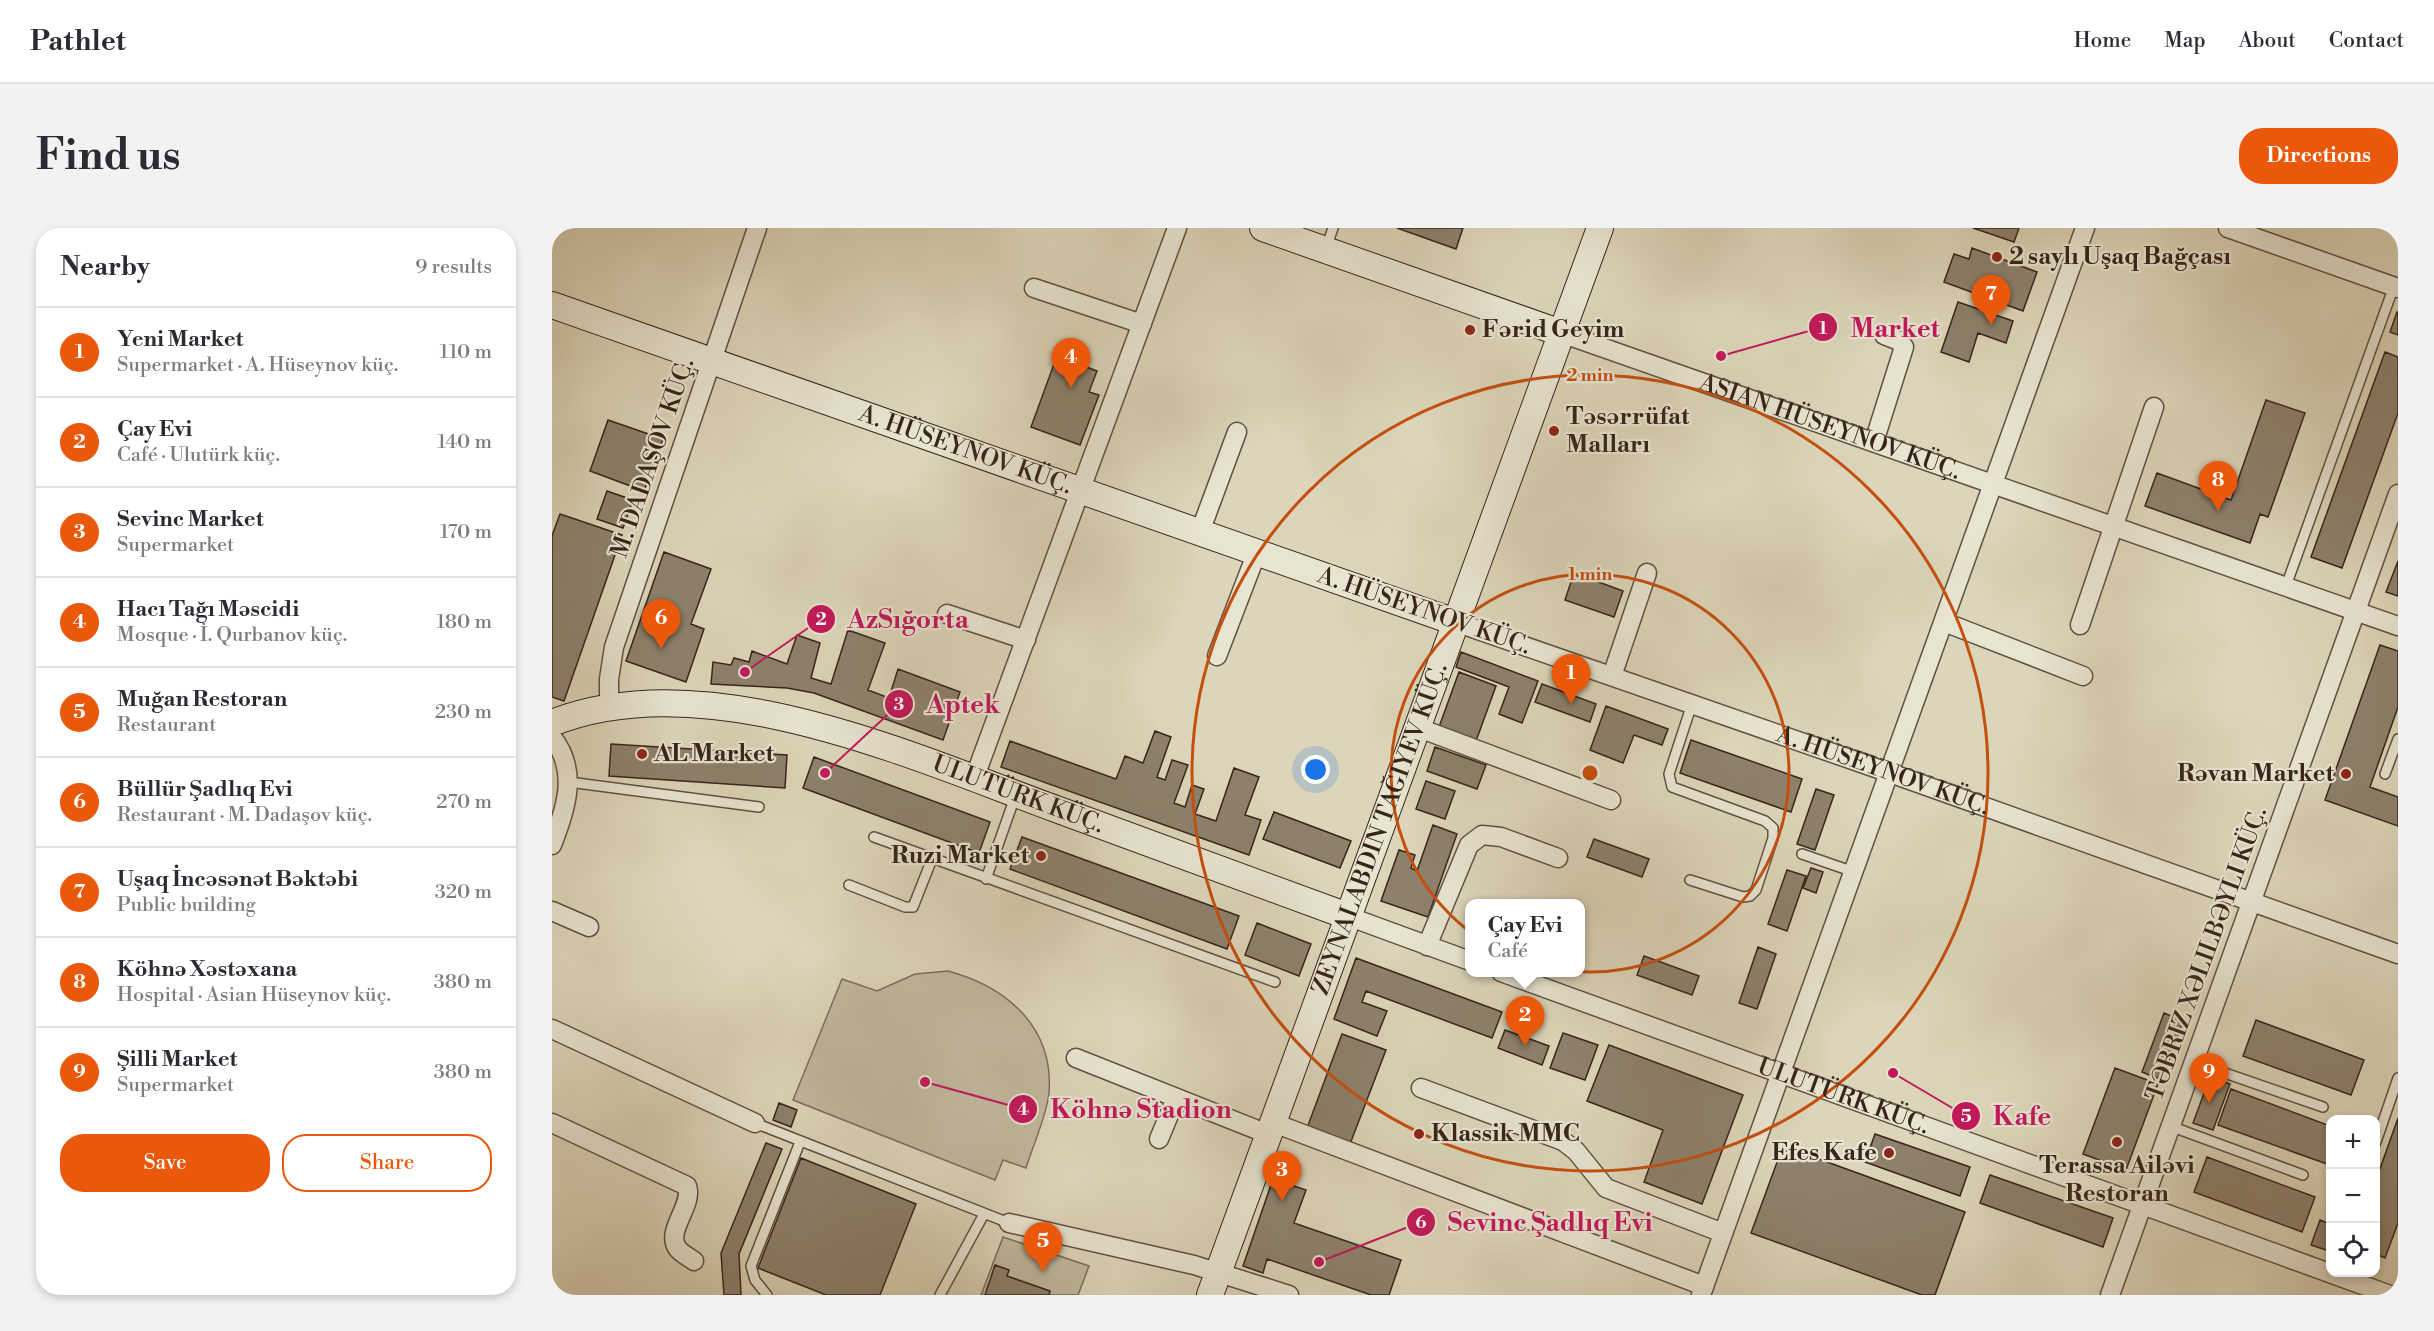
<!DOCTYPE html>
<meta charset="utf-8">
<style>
body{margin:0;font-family:"Libre Bodoni",serif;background:#f2f2f3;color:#2b2b33}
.controls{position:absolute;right:18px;bottom:18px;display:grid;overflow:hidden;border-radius:12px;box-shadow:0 3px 9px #0003}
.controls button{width:54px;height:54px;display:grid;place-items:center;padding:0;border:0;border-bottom:2px solid #e1e1e2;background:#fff;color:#2b2b33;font:30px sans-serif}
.you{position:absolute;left:764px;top:542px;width:21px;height:21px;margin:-15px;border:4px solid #fff;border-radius:50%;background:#1a73e8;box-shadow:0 0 0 9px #1a73e833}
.badge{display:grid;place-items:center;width:39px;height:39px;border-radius:50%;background:#ea580c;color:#fff;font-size:20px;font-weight:700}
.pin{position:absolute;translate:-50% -50px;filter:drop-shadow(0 2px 3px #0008)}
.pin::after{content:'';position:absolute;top:32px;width:21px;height:18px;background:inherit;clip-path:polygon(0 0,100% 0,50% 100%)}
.popup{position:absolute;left:913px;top:671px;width:120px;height:78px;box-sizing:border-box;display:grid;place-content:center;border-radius:12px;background:#fff;filter:drop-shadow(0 2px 4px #0005);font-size:20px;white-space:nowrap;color:#7c7c81}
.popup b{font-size:22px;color:#2b2b33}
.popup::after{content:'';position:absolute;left:50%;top:100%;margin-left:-12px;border:12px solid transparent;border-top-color:#fff}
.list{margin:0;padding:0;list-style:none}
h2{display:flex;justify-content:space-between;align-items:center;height:78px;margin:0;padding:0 24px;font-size:26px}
h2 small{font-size:20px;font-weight:400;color:#7c7c81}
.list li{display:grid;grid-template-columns:39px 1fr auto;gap:18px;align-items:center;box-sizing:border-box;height:90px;padding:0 24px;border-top:2px solid #e1e1e2}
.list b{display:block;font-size:22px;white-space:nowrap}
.list p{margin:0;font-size:20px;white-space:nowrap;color:#7c7c81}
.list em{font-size:20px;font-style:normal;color:#7c7c81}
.actions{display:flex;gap:12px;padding:18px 24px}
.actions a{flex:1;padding:14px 0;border:2px solid #ea580c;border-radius:24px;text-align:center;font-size:21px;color:#ea580c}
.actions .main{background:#ea580c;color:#fff}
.icon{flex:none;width:33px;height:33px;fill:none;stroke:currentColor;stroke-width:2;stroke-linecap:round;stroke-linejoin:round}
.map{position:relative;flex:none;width:1846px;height:1067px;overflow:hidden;border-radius:24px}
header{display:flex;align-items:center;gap:36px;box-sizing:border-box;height:84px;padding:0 30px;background:#fff;border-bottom:2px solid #e1e1e2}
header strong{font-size:28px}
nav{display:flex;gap:33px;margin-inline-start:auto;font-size:21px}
.intro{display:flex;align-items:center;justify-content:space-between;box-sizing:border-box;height:144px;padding:0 36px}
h1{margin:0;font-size:42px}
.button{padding:15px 27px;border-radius:24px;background:#ea580c;color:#fff;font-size:21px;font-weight:700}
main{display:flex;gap:36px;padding:0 36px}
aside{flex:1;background:#fff;border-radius:24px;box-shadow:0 3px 9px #0003}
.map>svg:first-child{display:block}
</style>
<header>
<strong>Pathlet</strong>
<nav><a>Home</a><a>Map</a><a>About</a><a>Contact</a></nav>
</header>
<div class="intro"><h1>Find us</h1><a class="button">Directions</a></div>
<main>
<aside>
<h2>Nearby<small>9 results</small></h2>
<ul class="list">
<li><span class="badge">1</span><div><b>Yeni Market</b><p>Supermarket · A. Hüseynov küç.</p></div><em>110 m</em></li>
<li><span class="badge">2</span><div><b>Çay Evi</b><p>Café · Ulutürk küç.</p></div><em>140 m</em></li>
<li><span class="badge">3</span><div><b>Sevinc Market</b><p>Supermarket</p></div><em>170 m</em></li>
<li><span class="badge">4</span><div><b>Hacı Tağı Məscidi</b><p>Mosque · İ. Qurbanov küç.</p></div><em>180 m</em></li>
<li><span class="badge">5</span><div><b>Muğan Restoran</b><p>Restaurant</p></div><em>230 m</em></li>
<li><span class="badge">6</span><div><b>Büllür Şadlıq Evi</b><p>Restaurant · M. Dadaşov küç.</p></div><em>270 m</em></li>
<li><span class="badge">7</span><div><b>Uşaq İncəsənət Bəktəbi</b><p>Public building</p></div><em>320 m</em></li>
<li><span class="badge">8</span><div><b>Köhnə Xəstəxana</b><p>Hospital · Asian Hüseynov küç.</p></div><em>380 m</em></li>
<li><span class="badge">9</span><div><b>Şilli Market</b><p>Supermarket</p></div><em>380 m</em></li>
</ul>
<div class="actions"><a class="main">Save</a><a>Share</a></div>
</aside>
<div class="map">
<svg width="1846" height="1067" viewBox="0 0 1846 1067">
<rect width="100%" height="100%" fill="#dcd5b9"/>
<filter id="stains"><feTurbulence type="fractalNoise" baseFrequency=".00333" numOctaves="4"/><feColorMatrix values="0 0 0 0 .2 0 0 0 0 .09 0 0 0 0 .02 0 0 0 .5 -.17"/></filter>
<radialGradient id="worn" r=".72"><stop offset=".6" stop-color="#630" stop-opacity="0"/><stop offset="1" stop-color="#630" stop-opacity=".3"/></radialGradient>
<path fill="#c0b79e" stroke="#7c6e5c" stroke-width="1.5" d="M 396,743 C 455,759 502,799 497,865 C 494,890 481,917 474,940 L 451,932 L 443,952 L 241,872 L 290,751 L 325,763 L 363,746 Z
M 451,1009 L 537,1038 L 526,1067 L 429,1067 Z"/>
<path fill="#8d816d" stroke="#37251a" stroke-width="1.5" d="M 845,0 L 911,0 L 904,21 Z
M 1421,0 L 1467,0 L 1462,14 Z
M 1420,20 L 1485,44 L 1471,83 L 1392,54 L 1402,26 L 1417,31 Z
M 1406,74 L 1461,93 L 1454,115 L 1426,105 L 1417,134 L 1389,124 Z
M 1845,84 L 1846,84 L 1846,107 L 1838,104 Z
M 1833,124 L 1846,129 L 1846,185 L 1790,340 L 1759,329 Z
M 505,128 L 545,143 L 537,164 L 547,167 L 528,217 L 479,199 Z
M 1714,172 L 1753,185 L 1716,289 L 1708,286 L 1698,315 L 1593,278 L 1605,245 L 1679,272 Z
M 56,192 L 111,211 L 92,263 L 38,243 Z
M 55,263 L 81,272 L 71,300 L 45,291 Z
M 8,286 L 70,307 L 12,473 L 0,469 L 0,308 Z
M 112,324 L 159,341 L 139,396 L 152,401 L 134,454 L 74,433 Z
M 1846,333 L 1846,368 L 1834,364 Z
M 1022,345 L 1071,363 L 1062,389 L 1013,372 Z
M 296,402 L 333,415 L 316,462 L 337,470 L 346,441 L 408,464 L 391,512 L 262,465 L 235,460 L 159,456 L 161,434 L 179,437 L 182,430 L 197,434 L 200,423 L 235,436 L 245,407 L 268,415 L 259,450 L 279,456 Z
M 1828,417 L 1846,423 L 1846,479 L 1818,559 L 1846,569 L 1846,598 L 1773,572 Z
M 909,424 L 986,453 L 970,495 L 947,486 L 957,459 L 904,439 Z
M 907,444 L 944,458 L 924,513 L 887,499 Z
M 990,456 L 1044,476 L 1038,494 L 983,474 Z
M 1054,478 L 1116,501 L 1110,517 L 1082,507 L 1071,535 L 1038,522 Z
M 603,503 L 619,509 L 605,549 L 613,552 L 620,532 L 636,537 L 622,575 L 633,579 L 640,557 L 652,561 L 643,586 L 664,593 L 682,540 L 707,549 L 693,587 L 709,592 L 697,627 L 449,539 L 458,513 L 564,551 L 573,528 L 591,535 Z
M 1139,512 L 1250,551 L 1239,584 L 1128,545 Z
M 59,516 L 235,527 L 233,560 L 57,548 Z
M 883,519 L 934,537 L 925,561 L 875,543 Z
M 262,529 L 438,594 L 427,625 L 251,560 Z
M 874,553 L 903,563 L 893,591 L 864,581 Z
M 1264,561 L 1282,567 L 1263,622 L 1245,616 Z
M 722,584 L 799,613 L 788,640 L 711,611 Z
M 881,597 L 905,606 L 876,689 L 829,673 L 847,622 L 863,627 L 859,640 L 865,643 Z
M 470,609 L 687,688 L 675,721 L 458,641 Z
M 1042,611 L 1097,631 L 1090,649 L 1035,629 Z
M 1259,640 L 1271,644 L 1264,665 L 1251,660 Z
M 1235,642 L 1254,648 L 1235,703 L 1216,696 Z
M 705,695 L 759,716 L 747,748 L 693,727 Z
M 1206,719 L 1224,726 L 1205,781 L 1187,775 Z
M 1092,728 L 1147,748 L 1140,767 L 1085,747 Z
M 804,730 L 950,784 L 940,810 L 814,763 L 810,774 L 835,783 L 825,808 L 782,791 Z
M 1612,785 L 1631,793 L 1610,852 L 1590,844 Z
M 1704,792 L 1812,832 L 1799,867 L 1691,828 Z
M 953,802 L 997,818 L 990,837 L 946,820 Z
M 1011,805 L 1046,817 L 1033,852 L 998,840 Z
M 790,806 L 834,822 L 798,916 L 755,900 Z
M 1057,817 L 1191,867 L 1150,976 L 1092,954 L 1111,902 L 1035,873 Z
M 1563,840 L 1606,856 L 1574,942 L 1531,926 Z
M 1658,849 L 1678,856 L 1661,902 L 1641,895 Z
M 1679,861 L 1778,898 L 1778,926 L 1775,936 L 1666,897 Z
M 227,875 L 245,882 L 239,899 L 221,892 Z
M 1846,890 L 1846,995 L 1833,1030 L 1824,1026 L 1824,952 Z
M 1323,906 L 1418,939 L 1408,968 L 1313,934 Z
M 214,915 L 230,921 L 187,1026 L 189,1067 L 172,1067 L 169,1025 Z
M 1231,918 L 1413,984 L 1383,1067 L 1370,1067 L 1199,1005 Z
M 1655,929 L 1763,969 L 1750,1004 L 1642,964 Z
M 249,930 L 364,976 L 328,1067 L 274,1067 L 206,1040 Z
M 1438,947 L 1561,990 L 1551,1019 L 1428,975 Z
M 721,951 L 754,962 L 742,995 L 849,1032 L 837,1067 L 819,1067 L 715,1031 L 711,1045 L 691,1038 Z
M 1768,992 L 1778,996 L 1778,1008 L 1774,1022 L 1759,1017 Z
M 443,1037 L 457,1042 L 455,1048 L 498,1063 L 497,1067 L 433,1067 Z"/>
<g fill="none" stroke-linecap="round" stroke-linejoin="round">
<defs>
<path id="lane" d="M 774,20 L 781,0
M 1734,358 L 1842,58
M 1833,546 L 1846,511
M 17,554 L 207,579
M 322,609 L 723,754
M 1250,626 L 1302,644
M 434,651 L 463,569
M 1138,652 L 1191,669 L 1198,668 L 1204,662 L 1221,610 L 1221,600 L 1213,593 L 1120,559 L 1117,546 L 1140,476
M 297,657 L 353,679 L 361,679 L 380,631
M 1641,834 L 1771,879
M 203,895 L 457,995
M 1618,898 L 1751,947
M 1824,914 L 1846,850
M 215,1067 L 203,1052 L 199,1038 L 248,914
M 388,1067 L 432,986"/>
<g id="street">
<path d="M 1676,0 L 1846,60"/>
<path d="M 482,60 L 590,96"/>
<path id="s1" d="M 1009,105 L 1846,398"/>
<path d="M 1322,214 L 1352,119 L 1347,113 L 1332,107"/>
<path d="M 648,304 L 685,204"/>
<path d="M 395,386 L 474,412"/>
<path d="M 1392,394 L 1531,448"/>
<path id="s2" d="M 906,395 L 1338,545 L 1846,726"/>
<path d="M 1528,397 L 1602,179"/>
<path d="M 665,428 L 705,324"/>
<path d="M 1060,448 L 1095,345"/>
<path d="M 57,478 L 57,451 L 62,419 L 205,0"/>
<path d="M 867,500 L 1059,572"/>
<path d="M 0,509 C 27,543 14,580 0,617"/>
<path d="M 422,551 L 625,0"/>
<path d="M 0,683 L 37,699"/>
<path d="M 798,689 L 918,733"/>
<path d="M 875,718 L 917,617 L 930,607 L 949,609 L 1006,630"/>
<path id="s3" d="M 949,744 L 1838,1067"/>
<path d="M 0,801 L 203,895"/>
<path d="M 524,830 L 718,907"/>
<path d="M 869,860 L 1011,913 L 1024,923 L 1054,960 L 1171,1005"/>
<path d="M 0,895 L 135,958 C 142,978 112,1003 126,1021 C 130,1026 137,1029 142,1033"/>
<path d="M 722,895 L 1152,1058"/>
<path d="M 607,911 L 624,870"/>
<path d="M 457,995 L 642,1037 L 737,1067"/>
<path d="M 1149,1067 L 1533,0"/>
<path d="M 1558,1067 L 1846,266"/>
</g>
<g id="secondary">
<path d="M 711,0 L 1009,105"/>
<path id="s4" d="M 0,77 L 906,395"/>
<path id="s5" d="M 0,495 C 153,434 359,528 504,581 C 602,617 700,653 798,689"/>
<path id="s6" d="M 658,1067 L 1048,0"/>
</g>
</defs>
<use href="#lane" stroke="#605142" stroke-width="12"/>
<use href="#street" stroke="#605142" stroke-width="21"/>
<use href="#secondary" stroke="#37251a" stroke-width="28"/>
<use href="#lane" stroke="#e8e4d2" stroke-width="9"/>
<use href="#street" stroke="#e8e4d2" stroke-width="18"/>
<use href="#secondary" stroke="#e8e4d2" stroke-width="26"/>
</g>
<g fill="none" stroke="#c54f0f" stroke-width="3">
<circle cx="1038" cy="545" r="199"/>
<circle cx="1038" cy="545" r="398"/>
</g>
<g fill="#8f2418" stroke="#e8e4d2" stroke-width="2">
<circle cx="1445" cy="29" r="6"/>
<circle cx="918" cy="102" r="6"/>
<circle cx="1002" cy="203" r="6"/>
<circle cx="90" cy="526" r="6"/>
<circle cx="1794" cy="546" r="6"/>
<circle cx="489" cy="628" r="6"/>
<circle cx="867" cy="906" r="6"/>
<circle cx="1565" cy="914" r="6"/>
<circle cx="1337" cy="925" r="6"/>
</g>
<g text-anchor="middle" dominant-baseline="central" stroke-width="4.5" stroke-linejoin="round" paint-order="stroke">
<g font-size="24" font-weight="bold" fill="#37251a" stroke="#e8e4d2" text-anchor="start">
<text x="1457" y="29">2 saylı Uşaq Bağçası</text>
<text x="930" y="102">Fərid Geyim</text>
<text x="1014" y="189">Təsərrüfat<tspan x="1014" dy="28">Malları</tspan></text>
<text x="102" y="526">AL Market</text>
<text x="1782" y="546" text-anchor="end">Rəvan Market</text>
<text x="477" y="628" text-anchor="end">Ruzi Market</text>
<text x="879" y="906">Klassik MMC</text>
<text x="1325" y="925" text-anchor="end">Efes Kafe</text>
<text x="1565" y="938" text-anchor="middle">Terassa Ailəvi<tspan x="1565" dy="28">Restoran</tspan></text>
</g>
<g font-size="24" fill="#37251a" stroke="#e8e4d2">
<text stroke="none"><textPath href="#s1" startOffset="285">ASIAN HÜSEYNOV KÜÇ.</textPath></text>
<text stroke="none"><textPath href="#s4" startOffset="438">A. HÜSEYNOV KÜÇ.</textPath></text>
<text transform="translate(101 230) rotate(-71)">M. DADAŞOV KÜÇ.</text>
<text transform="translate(872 383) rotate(19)">A. HÜSEYNOV KÜÇ.</text>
<text stroke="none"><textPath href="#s2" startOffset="450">A. HÜSEYNOV KÜÇ.</textPath></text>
<text stroke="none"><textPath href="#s5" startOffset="482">ULUTÜRK KÜÇ.</textPath></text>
<text stroke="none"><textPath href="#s6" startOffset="496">ZEYNALABDIN TAĞIYEV KÜÇ.</textPath></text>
<text transform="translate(1655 726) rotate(-70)">TƏBRIZ XƏLILBƏYLI KÜÇ.</text>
<text stroke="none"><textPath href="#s3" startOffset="364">ULUTÜRK KÜÇ.</textPath></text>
</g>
</g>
<circle cx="1038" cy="545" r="9" fill="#c54f0f" stroke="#e8e4d2" stroke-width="3"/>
<g font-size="18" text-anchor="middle" font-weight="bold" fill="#c54f0f" stroke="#e8e4d2" stroke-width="4.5" stroke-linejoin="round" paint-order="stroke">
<text x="1038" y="153">2 min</text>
<text x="1038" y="352">1 min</text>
</g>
<path fill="none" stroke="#c2185b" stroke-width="2" d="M1169 128L1271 99M193 444L269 391M273 545L347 476M373 854L471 881M1341 845L1414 888M767 1034L869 994"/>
<g fill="#c2185b" stroke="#e8e4d2" stroke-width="2">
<circle cx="1169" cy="128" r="6"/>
<circle cx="193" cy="444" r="6"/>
<circle cx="273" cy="545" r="6"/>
<circle cx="373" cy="854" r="6"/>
<circle cx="1341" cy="845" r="6"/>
<circle cx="767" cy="1034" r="6"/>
<circle cx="1271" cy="99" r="15"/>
<circle cx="269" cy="391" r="15"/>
<circle cx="347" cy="476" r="15"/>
<circle cx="471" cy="881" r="15"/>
<circle cx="1414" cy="888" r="15"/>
<circle cx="869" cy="994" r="15"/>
</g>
<g font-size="18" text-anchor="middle" font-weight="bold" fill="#fff">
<text x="1271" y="106">1</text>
<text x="269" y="397">2</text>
<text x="347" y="482">3</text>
<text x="471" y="887">4</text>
<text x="1414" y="894">5</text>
<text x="869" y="1000">6</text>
</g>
<g font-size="26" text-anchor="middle" font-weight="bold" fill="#c2185b" stroke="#e8e4d2" stroke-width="4.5" stroke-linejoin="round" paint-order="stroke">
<text x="1343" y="109">Market</text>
<text x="356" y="400">AzSığorta</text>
<text x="411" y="485">Aptek</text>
<text x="589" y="890">Köhnə Stadion</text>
<text x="1470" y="897">Kafe</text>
<text x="998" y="1003">Sevinc Şadlıq Evi</text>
</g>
<rect width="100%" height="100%" filter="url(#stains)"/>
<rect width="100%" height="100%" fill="url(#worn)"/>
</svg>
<div class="controls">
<button>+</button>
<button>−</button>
<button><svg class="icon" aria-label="locate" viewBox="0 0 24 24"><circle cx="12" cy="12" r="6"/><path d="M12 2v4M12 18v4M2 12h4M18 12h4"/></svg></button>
</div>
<div class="you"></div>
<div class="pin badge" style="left:1019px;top:476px">1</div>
<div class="pin badge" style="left:973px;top:818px">2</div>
<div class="popup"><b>Çay Evi</b>Café</div>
<div class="pin badge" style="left:730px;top:973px">3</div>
<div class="pin badge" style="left:519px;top:160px">4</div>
<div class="pin badge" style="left:491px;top:1044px">5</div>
<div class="pin badge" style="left:109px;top:421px">6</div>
<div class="pin badge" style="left:1439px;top:97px">7</div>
<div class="pin badge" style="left:1666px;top:283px">8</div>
<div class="pin badge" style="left:1657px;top:875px">9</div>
</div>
</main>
